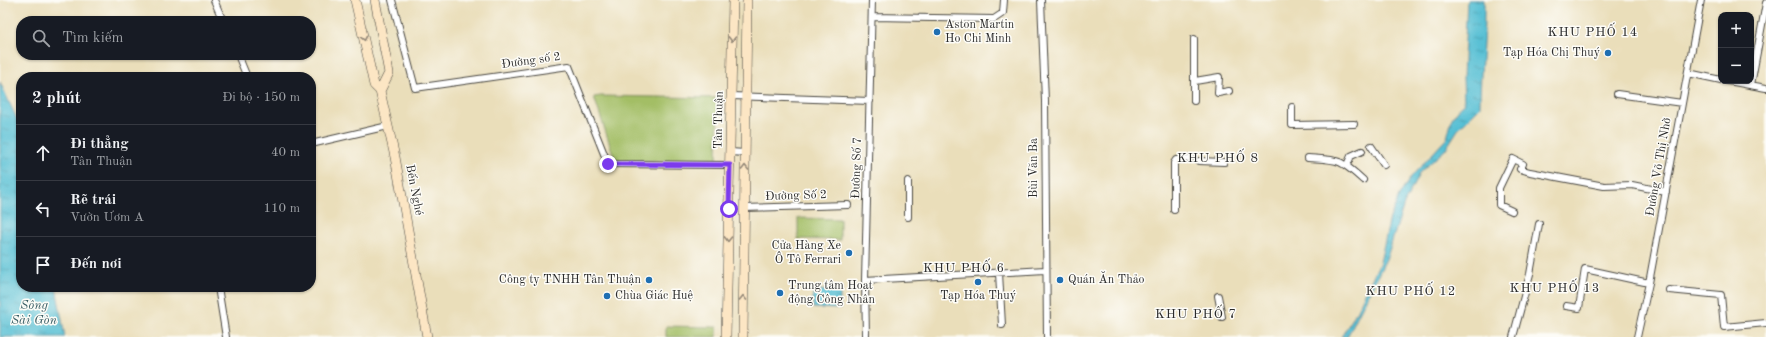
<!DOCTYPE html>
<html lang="vi">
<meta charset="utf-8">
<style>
body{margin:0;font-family:"Old Standard TT",serif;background:#20242c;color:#f1f3f6}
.controls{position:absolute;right:12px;top:12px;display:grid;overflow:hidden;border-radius:8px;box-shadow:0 1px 3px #0004}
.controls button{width:36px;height:36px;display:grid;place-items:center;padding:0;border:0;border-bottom:1px solid #363941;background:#171b24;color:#f1f3f6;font:20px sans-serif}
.stop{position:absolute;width:12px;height:12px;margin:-9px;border:3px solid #7c3aed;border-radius:50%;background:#fff}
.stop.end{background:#7c3aed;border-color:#fff;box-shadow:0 1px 4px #0008}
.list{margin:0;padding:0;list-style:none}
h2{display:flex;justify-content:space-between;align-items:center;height:52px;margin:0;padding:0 16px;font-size:17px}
h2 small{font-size:13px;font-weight:400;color:#9ea1a6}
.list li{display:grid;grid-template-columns:26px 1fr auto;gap:12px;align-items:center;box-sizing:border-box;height:56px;padding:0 16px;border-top:1px solid #363941}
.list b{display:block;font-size:15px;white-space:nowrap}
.list p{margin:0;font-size:13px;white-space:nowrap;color:#9ea1a6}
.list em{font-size:13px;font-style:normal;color:#9ea1a6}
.icon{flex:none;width:22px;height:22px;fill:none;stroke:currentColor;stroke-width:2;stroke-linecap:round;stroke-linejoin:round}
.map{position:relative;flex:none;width:1766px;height:337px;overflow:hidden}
.search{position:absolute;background:#171b24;box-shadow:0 1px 3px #0004;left:16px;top:16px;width:300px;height:44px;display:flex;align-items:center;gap:10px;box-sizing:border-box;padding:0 14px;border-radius:16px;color:#9ea1a6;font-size:15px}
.panel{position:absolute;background:#171b24;box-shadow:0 1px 3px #0004;left:16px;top:72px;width:300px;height:220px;border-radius:16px}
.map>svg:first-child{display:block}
</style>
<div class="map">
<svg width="1766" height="337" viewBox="0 0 1766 337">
<defs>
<pattern id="water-ripples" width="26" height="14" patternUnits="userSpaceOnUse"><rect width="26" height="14" fill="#57bfd4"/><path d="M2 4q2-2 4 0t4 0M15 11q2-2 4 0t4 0" fill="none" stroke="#489bac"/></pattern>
</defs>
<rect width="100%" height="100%" fill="#fdfcf7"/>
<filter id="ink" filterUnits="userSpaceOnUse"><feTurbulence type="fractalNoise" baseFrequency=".025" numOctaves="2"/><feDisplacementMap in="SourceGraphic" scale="8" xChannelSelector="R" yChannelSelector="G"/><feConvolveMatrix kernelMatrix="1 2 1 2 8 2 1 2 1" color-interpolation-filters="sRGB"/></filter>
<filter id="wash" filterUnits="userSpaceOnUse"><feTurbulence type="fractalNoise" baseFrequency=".012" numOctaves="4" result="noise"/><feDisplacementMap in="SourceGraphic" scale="16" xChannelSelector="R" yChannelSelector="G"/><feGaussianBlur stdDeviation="0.9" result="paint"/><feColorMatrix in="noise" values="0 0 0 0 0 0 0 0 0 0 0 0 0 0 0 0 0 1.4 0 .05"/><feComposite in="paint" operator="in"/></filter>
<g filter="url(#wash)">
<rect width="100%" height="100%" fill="#eadeba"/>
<path fill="#a3be65" stroke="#677448" d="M 601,96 L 718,98 L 717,162 L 615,160 L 594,97 Z
M 798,218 L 840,219 L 840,240 L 798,239 Z
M 666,326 L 717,327 L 717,337 L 666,337 Z"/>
<path fill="url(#water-ripples)" stroke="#417580" d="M 1467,0 L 1484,0 C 1485,36 1480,71 1480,107 L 1459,128 L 1445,150 L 1420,172 L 1404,204 L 1387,257 L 1347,337 L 1341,337 L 1353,318 L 1380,262 L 1390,218 L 1399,196 L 1410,178 L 1447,138 L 1452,118 L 1464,102 L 1463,78 Z
M 0,82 L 21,128 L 21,287 L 56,287 L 65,337 L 0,337 Z
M 813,290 L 840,291 L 840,309 L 813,308 Z"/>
</g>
<g filter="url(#ink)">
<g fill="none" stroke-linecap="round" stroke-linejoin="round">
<defs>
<path id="street" d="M 214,0 L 223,21
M 392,0 L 415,88 L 569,66 L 608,164 L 730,165
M 1041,0 L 1045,101 L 1047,337
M 872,17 L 994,19 L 1003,13 L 1004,0
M 1194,39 L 1194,101
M 238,55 L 247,77
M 1688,73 L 1721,80
M 1195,81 L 1219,77 L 1218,93 L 1229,91
M 1728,81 L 1766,88
M 1751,85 L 1766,3
M 1617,94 L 1682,103
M 731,96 L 870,101
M 1292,107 L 1292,125 L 1354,124
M 311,144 L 388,126
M 1371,146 L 1384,165
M 730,152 L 745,153
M 1308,158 C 1339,160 1339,158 1363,180
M 1199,161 L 1224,162
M 1347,165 L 1351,156 L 1362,151
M 908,181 L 908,217
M 744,208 L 848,205
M 1174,210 L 1174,163 L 1176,160 L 1191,158
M 1512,211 L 1499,205 L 1499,188 L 1513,159 L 1523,164 L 1520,169 L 1530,172 L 1604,186 L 1632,185 L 1666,192
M 999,273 L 1002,325
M 865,280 L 1045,270
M 218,287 L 226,337
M 1669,290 L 1721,295 L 1724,327 L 1766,323
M 1218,296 L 1222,317
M 1566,306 L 1579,308 L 1585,269 L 1649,283
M 866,337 L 865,280 L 872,0
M 1513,337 L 1530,274 L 1539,224
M 1637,337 L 1649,283 L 1701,0"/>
<path id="secondary" d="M 355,0 L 374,85 L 380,91 L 395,157 L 427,337
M 375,0 L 389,73 L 380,91
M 726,337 L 733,0
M 743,337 L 747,0"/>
</defs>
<use href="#street" stroke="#484640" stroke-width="8"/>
<use href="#secondary" stroke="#484640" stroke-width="10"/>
<use href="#street" stroke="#fff" stroke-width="6"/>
<use href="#secondary" stroke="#fce6c4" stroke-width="9"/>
</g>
<defs><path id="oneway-chevron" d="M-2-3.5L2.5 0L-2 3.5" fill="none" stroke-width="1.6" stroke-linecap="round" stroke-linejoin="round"/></defs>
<g stroke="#948878">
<use href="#oneway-chevron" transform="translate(364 38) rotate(78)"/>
<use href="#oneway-chevron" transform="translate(732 39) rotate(91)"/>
<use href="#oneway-chevron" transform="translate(745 168) rotate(-90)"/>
<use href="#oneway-chevron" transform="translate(728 239) rotate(91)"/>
<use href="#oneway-chevron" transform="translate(743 298) rotate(-89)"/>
</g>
</g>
<g fill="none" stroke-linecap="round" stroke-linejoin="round" filter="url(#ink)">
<path stroke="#7c3aed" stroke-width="5" d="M 608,164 L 730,165 L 729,209"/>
</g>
<g fill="#1f6fb2" stroke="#fdfcf7" stroke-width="1.5">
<circle cx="937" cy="32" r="4"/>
<circle cx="1608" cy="53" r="4"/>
<circle cx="849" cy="253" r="4"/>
<circle cx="649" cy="280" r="4"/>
<circle cx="1060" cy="280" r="4"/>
<circle cx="978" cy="282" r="4"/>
<circle cx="780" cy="293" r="4"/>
<circle cx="607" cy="296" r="4"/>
</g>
<g text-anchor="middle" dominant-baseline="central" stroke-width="3" stroke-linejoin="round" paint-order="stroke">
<g font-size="12" fill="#2b2b2b" stroke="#fdfcf7" text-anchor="start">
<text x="945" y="25">Aston Martin<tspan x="945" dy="14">Ho Chi Minh</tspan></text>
<text x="1600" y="53" text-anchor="end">Tạp Hóa Chị Thuý</text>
<text x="841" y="246" text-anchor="end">Cửa Hàng Xe<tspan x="841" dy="14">Ô Tô Ferrari</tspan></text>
<text x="641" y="280" text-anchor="end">Công ty TNHH Tân Thuận</text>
<text x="1068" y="280">Quán Ăn Thảo</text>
<text x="788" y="286">Trung tâm Hoạt<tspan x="788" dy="14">động Công Nhân</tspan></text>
<text x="615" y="296">Chùa Giác Huệ</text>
<text x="978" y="296" text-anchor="middle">Tạp Hóa Thuý</text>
</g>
<g font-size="12" fill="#2b2b2b" stroke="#fdfcf7">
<text transform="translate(531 61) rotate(-8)">Đường số 2</text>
<text transform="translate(719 120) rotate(-89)">Tân Thuận</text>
<text transform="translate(1659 167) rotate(-80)">Đường Võ Thị Nhờ</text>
<text transform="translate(857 168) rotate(-88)">Đường Số 7</text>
<text transform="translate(1034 168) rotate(-90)">Bùi Văn Ba</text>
<text transform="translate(414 190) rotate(79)">Bến Nghé</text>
<text transform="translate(796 196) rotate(-2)">Đường Số 2</text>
</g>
<g font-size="13" letter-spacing="1" fill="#2b2b2b" stroke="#fdfcf7">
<text x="1593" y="32">KHU PHỐ 14</text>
<text x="1218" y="158">KHU PHỐ 8</text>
<text x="964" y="268">KHU PHỐ 6</text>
<text x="1555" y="288">KHU PHỐ 13</text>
<text x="1411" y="291">KHU PHỐ 12</text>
<text x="1196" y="314">KHU PHỐ 7</text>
</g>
<g font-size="13" font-style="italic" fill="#3a5f66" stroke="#fdfcf7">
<text x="34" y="305">Sông<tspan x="34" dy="15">Sài Gòn</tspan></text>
</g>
</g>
</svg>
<div class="controls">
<button>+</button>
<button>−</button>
</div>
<div class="stop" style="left:729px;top:209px"></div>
<div class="stop end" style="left:608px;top:164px"></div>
<div class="search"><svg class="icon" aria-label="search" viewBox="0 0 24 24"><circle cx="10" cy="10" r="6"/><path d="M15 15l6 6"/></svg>Tìm kiếm</div>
<section class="panel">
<h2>2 phút<small>Đi bộ · 150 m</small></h2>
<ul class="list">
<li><svg class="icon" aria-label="ahead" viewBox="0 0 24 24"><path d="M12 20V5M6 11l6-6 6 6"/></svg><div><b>Đi thẳng</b><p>Tân Thuận</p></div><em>40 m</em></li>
<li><svg class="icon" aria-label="left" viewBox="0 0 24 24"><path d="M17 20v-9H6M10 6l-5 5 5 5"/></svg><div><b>Rẽ trái</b><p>Vườn Ươm A</p></div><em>110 m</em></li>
<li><svg class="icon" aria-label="arrive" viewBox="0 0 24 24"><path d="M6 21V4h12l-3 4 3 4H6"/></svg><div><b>Đến nơi</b></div></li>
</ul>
</section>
</div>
